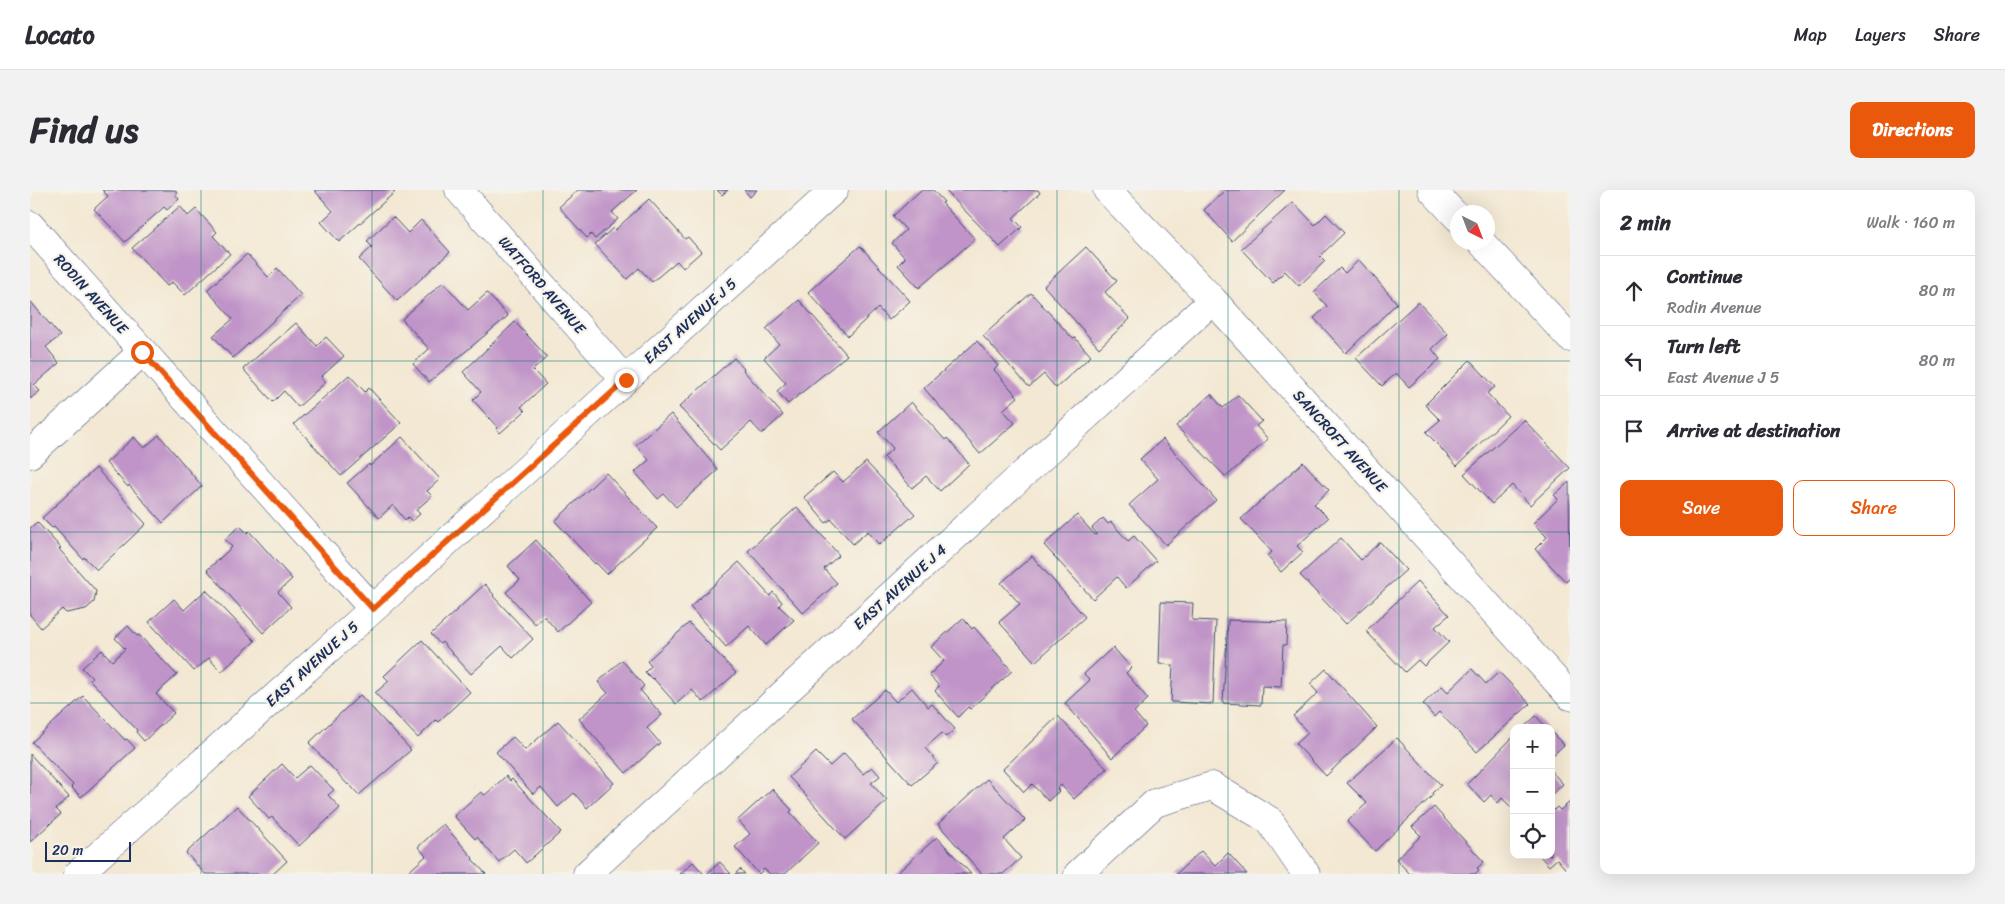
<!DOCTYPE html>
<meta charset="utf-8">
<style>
body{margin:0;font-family:Sriracha,sans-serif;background:#f2f2f3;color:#2b2b33}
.controls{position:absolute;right:15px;bottom:15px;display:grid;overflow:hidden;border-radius:10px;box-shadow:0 5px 20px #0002}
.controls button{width:45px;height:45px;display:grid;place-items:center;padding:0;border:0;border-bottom:1px solid #e1e1e2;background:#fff;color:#2b2b33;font:25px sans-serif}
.compass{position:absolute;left:1420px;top:15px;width:45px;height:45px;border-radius:50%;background:#fff;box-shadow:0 5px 20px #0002;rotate:138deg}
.scale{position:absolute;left:15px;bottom:12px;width:86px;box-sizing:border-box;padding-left:5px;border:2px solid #1b2f5e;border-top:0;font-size:14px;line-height:18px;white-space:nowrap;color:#1b2f5e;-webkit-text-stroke:4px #f7f3e8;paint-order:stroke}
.stop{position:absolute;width:15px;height:15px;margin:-11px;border:4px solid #ea580c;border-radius:50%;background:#fff}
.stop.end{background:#ea580c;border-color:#fff;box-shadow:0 1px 5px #0008}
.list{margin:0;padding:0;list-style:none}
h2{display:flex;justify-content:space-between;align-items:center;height:65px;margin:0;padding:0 20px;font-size:21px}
h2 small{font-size:16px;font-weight:400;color:#7c7c81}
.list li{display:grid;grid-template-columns:32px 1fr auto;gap:15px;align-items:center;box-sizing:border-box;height:70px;padding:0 20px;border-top:1px solid #e1e1e2}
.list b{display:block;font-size:19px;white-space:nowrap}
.list p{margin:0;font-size:16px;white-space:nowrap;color:#7c7c81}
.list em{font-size:16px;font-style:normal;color:#7c7c81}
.actions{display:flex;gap:10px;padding:15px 20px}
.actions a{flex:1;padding:11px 0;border:1px solid #ea580c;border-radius:10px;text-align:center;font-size:18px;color:#ea580c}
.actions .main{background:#ea580c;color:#fff}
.icon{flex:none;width:28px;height:28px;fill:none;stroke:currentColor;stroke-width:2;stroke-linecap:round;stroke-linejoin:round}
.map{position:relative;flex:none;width:1540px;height:684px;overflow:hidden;border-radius:10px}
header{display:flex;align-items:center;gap:30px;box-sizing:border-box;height:70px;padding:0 25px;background:#fff;border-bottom:1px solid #e1e1e2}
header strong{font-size:24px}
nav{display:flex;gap:28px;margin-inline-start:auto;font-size:18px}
.intro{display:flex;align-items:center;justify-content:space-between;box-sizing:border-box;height:120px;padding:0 30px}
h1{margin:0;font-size:35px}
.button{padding:12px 22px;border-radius:10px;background:#ea580c;color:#fff;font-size:18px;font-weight:700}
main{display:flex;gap:30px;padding:0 30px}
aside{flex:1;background:#fff;border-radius:10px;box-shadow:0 5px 20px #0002}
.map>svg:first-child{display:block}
</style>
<header>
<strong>Locato</strong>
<nav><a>Map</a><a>Layers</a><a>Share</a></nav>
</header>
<div class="intro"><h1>Find us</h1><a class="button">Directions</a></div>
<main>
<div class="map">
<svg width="1540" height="684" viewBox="0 0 1540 684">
<rect width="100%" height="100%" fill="#f7f3e8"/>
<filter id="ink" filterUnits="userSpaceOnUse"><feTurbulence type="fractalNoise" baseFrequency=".02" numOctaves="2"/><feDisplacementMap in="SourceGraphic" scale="10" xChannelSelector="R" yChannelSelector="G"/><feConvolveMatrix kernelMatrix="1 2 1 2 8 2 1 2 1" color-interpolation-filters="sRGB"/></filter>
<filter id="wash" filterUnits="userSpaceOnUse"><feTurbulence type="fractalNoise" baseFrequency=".0096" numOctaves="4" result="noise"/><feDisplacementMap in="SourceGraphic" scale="20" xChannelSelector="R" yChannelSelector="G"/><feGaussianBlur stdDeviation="1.12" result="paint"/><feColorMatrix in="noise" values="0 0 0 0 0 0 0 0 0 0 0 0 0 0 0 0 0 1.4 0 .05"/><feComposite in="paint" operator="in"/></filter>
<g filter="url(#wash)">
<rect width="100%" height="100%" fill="#f3e8d3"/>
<g id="blocks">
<path fill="#c094c8" d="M 72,0 L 145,0 L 147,3 L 145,4 L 149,9 L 137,20 L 134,17 L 95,52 L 64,19 L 78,6 Z
M 284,0 L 363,0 L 365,2 L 309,52 L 291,32 L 303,21 Z
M 548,0 L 607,0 L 582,22 L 588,29 L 565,49 L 561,44 L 557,48 L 529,17 Z
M 687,0 L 698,0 L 692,5 Z
M 714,0 L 727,0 L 720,7 Z
M 891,0 L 903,0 L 914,12 L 912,13 L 945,49 L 889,98 L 868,75 L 875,68 L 862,53 L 876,40 L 863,26 Z
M 915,0 L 1008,0 L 1010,3 L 983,28 L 992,37 L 970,57 Z
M 1195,0 L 1255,0 L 1202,51 L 1174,20 Z
M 619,9 L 655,49 L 658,47 L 671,62 L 653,78 L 647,71 L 622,92 L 609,78 L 597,89 L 565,54 L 583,38 L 585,40 Z
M 1263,12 L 1285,35 L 1296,24 L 1314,43 L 1290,66 L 1295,71 L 1269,96 L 1255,81 L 1243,93 L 1211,59 Z
M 150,16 L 158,26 L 166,19 L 187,42 L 183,46 L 200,64 L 155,105 L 142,92 L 137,96 L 102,58 Z
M 363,27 L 378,43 L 391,30 L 420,62 L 367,111 L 329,69 L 342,57 L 337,51 Z
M 830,56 L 880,111 L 859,130 L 848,118 L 818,146 L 778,102 Z
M 1056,57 L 1087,91 L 1075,102 L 1100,129 L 1069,158 L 1014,96 Z
M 217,64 L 238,87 L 247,78 L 271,105 L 203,168 L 183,146 L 203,129 L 177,100 Z
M 1329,70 L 1367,113 L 1316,163 L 1284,128 L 1297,116 L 1284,102 L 1310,78 L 1315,83 Z
M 413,92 L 438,120 L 457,103 L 478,126 L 399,192 L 383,174 L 399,159 L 372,129 Z
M 1001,103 L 1043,149 L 1045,148 L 1061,166 L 1026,198 L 1014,184 L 999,197 L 953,146 Z
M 769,110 L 817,165 L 758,214 L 747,201 L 756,193 L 734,168 L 749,154 L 736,139 Z
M 0,111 L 30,146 L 16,157 L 29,173 L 4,195 L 10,201 L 0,209 Z
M 1388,112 L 1418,144 L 1402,159 L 1410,169 L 1379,197 L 1366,183 L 1352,196 L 1326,168 Z
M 485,132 L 517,167 L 503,180 L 516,194 L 491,217 L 495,221 L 470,243 L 467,239 L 468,238 L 443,210 L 451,202 L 433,182 Z
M 266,133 L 287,156 L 296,147 L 314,166 L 291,187 L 296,192 L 268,217 L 254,201 L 243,212 L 213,179 Z
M 947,151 L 968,176 L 964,180 L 988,207 L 973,220 L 985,233 L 950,264 L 894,198 Z
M 704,168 L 714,179 L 713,180 L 753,225 L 732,244 L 721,232 L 690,260 L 649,217 Z
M 1440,170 L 1465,197 L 1457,203 L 1478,226 L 1427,276 L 1396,242 L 1410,230 L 1395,215 Z
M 319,185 L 335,202 L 339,198 L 371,233 L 311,286 L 264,234 Z
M 1181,204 L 1193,218 L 1208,205 L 1232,231 L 1226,236 L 1238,249 L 1196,287 L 1146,236 Z
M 881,212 L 915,250 L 917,248 L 939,274 L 910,301 L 896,286 L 882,298 L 854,267 L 863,258 L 848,242 Z
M 641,224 L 688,280 L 646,317 L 634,304 L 628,309 L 605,282 L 619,270 L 606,255 Z
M 1494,230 L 1540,278 L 1500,315 L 1482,295 L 1462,314 L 1434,284 Z
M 129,245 L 172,296 L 133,333 L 99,295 L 98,297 L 76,273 L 104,247 L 114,258 Z
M 372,247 L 410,289 L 397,301 L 402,306 L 386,320 L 390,324 L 382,331 L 378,327 L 375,330 L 363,315 L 349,328 L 317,293 L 339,274 L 340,276 Z
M 1133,249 L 1186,310 L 1136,355 L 1099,315 L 1128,289 L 1110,269 Z
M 836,272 L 885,324 L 849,355 L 838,341 L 823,354 L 801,329 L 796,333 L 774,307 L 803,282 L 813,292 Z
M 1273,272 L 1299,300 L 1284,314 L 1298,328 L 1267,356 L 1273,362 L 1251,382 L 1237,366 L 1242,362 L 1211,329 Z
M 66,278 L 116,334 L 67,380 L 54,367 L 53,369 L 24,337 L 22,338 L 12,328 Z
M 576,283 L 627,338 L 577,384 L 566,373 L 565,374 L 525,331 Z
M 1539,292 L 1540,388 L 1536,392 L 1505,359 L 1517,347 L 1503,333 L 1528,309 L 1524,305 Z
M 767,317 L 809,365 L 794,379 L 807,393 L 773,423 L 718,361 Z
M 1047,325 L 1065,345 L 1067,344 L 1062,338 L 1073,328 L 1078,334 L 1081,332 L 1098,351 L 1104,346 L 1126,371 L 1096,398 L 1087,387 L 1063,409 L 1014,355 Z
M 7,332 L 31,358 L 29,359 L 66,401 L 64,412 L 56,419 L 36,423 L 32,419 L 11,438 L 0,425 L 0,338 Z
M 210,336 L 217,343 L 219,341 L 262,389 L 248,402 L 261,417 L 233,443 L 177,380 L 202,357 L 195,349 Z
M 1311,348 L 1331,370 L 1350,352 L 1376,380 L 1316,434 L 1270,385 Z
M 506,350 L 561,412 L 528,442 L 514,426 L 505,434 L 476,402 L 490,390 L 478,376 Z
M 1002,366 L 1055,427 L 1005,472 L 969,432 L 990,414 L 971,393 Z
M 709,372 L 740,406 L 743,402 L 752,412 L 749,416 L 764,430 L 736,455 L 719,436 L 696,457 L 660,417 Z
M 1388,391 L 1419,425 L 1405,437 L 1419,452 L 1394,476 L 1388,470 L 1375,482 L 1336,441 Z
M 455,394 L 464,405 L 463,406 L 503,449 L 483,468 L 472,456 L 441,484 L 412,452 L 410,454 L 401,444 Z
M 176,400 L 225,451 L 191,482 L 179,468 L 164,481 L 119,432 L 144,409 L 154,420 Z
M 1131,412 L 1163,413 L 1162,430 L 1186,431 L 1183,514 L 1141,512 L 1143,475 L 1129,474 Z
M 933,428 L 942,439 L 944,437 L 982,481 L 940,519 L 938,517 L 928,527 L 905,501 L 909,496 L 899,485 L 914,471 L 901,457 Z
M 1198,430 L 1257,432 L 1256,455 L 1253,455 L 1251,497 L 1232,496 L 1231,515 L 1193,513 Z
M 659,433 L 706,483 L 673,512 L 662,500 L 646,514 L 623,488 L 622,489 L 615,482 L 621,476 L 617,471 Z
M 98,436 L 107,446 L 109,445 L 147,485 L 126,504 L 144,523 L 114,551 L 106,542 L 107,540 L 60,490 L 62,488 L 52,478 L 72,460 L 82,471 L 95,459 L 85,448 Z
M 392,450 L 440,502 L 408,532 L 406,530 L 388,548 L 345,503 L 359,491 L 354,486 Z
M 1083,457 L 1101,478 L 1096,483 L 1118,509 L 1104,522 L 1116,536 L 1082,568 L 1035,513 L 1060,490 L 1054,484 Z
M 592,470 L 614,496 L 610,500 L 632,525 L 617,538 L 630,553 L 596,583 L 549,529 L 578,503 L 568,492 Z
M 1296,479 L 1347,537 L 1296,586 L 1266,554 L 1278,543 L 1263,526 L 1288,503 L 1280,494 Z
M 1442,479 L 1456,494 L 1469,482 L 1500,514 L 1447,562 L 1409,522 L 1404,527 L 1393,514 L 1412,496 L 1418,502 Z
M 882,498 L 898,517 L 902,514 L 925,539 L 916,547 L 912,543 L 895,558 L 908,573 L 882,595 L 822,529 L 855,500 L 866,512 Z
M 330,505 L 381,560 L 329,605 L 319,594 L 318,595 L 279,553 Z
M 53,506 L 95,550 L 97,549 L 105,558 L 51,607 L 41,597 L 43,595 L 2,552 Z
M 1028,526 L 1077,579 L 1044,609 L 1031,595 L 1027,599 L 1029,601 L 1018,611 L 1002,594 L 994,602 L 973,579 Z
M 1506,526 L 1517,538 L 1493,538 Z
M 528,531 L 584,593 L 557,618 L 544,603 L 528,617 L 511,597 L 503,604 L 466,562 L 483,547 L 495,560 Z
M 1521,542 L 1534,555 L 1521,567 Z
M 1484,546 L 1484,620 L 1472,608 L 1468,613 L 1461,605 L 1454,612 L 1437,594 Z
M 1367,548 L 1411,595 L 1402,603 L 1403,605 L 1345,661 L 1317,632 L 1337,613 L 1317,593 Z
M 786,562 L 800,576 L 814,563 L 833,584 L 842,577 L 850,586 L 841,593 L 857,611 L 815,649 L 759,587 Z
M 0,564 L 39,607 L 26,619 L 31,624 L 0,652 Z
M 252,574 L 265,588 L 280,575 L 304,600 L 298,605 L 310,618 L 269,656 L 242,627 L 239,629 L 218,606 Z
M 1521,581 L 1533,594 L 1521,605 Z
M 476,586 L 480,591 L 482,589 L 531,642 L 496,673 L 484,659 L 469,672 L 447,647 L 445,649 L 424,626 L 451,602 L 455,605 Z
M 957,589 L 995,630 L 974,649 L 991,668 L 973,684 L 952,684 L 908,634 Z
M 742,599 L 762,620 L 760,622 L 788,653 L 755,684 L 740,684 L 734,679 L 729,684 L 705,657 L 720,644 L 708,630 Z
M 1540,612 L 1540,684 L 1527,669 L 1519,676 L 1509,665 L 1521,665 L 1521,623 L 1527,617 L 1530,620 Z
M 207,616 L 257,671 L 243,684 L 175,684 L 156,663 Z
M 1404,617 L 1454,672 L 1447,678 L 1449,680 L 1445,684 L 1380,684 L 1366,669 L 1391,646 L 1382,637 Z
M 413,634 L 443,668 L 442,669 L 456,684 L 376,684 L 396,666 L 388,657 Z
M 907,647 L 941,684 L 866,684 Z
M 1171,661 L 1185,676 L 1198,663 L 1217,684 L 1146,684 Z
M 663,672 L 674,684 L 650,684 Z
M 690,672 L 701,684 L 677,684 Z
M 710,679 L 715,684 L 705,684 Z"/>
</g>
</g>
<g filter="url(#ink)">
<use href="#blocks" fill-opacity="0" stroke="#3b4b70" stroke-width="1"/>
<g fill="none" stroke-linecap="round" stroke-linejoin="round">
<defs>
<path id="minor" d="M 429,0 L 595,190
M 1077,0 L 1183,110 L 1540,506
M 1402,0 L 1428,28
M 0,35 L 343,419
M 1451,52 L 1540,148
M 0,264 L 112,162
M 48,684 L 343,419 L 804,0
M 557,684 L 1183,110
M 1048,684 L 1125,613 L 1182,596 L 1239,630 L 1276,684"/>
</defs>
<use href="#minor" stroke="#3b4b70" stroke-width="29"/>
<use href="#minor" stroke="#fff" stroke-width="28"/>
</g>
</g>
<g fill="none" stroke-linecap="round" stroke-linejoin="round" filter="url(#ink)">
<path stroke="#ea580c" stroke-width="6" d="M 112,162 L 343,419 L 596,190"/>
</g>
<path fill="none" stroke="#0f766e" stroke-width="1" stroke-opacity="0.55" d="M 171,0 L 171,684M 342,0 L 342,684M 513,0 L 513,684M 684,0 L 684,684M 856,0 L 856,684M 1027,0 L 1027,684M 1198,0 L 1198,684M 1369,0 L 1369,684M 0,171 L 1540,171M 0,342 L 1540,342M 0,513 L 1540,513"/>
<g text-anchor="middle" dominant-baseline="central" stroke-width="4.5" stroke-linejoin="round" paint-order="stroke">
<g font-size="15" fill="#1b2f5e" stroke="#f7f3e8">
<text transform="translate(512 95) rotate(49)">WATFORD AVENUE</text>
<text transform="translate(61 104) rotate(48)">RODIN AVENUE</text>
<text transform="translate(660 131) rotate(-42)">EAST AVENUE J 5</text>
<text transform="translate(1310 251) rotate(48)">SANCROFT AVENUE</text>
<text transform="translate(870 397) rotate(-42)">EAST AVENUE J 4</text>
<text transform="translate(282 474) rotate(-42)">EAST AVENUE J 5</text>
</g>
</g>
</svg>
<div class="controls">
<button>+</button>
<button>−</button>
<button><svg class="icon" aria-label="locate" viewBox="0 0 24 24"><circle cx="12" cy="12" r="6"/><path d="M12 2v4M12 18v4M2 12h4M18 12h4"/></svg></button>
</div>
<svg class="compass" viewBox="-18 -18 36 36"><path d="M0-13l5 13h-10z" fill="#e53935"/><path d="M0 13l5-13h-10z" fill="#7c7c81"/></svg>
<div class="scale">20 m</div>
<div class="stop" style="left:112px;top:162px"></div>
<div class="stop end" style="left:596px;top:190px"></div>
</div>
<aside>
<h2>2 min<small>Walk · 160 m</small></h2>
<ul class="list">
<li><svg class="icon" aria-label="ahead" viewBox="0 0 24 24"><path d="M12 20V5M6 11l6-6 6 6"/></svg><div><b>Continue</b><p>Rodin Avenue</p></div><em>80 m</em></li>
<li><svg class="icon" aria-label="left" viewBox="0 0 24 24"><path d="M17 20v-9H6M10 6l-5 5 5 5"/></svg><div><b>Turn left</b><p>East Avenue J 5</p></div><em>80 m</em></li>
<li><svg class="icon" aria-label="arrive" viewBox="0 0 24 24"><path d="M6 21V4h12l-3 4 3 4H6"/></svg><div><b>Arrive at destination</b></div></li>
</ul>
<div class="actions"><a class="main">Save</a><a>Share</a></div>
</aside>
</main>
